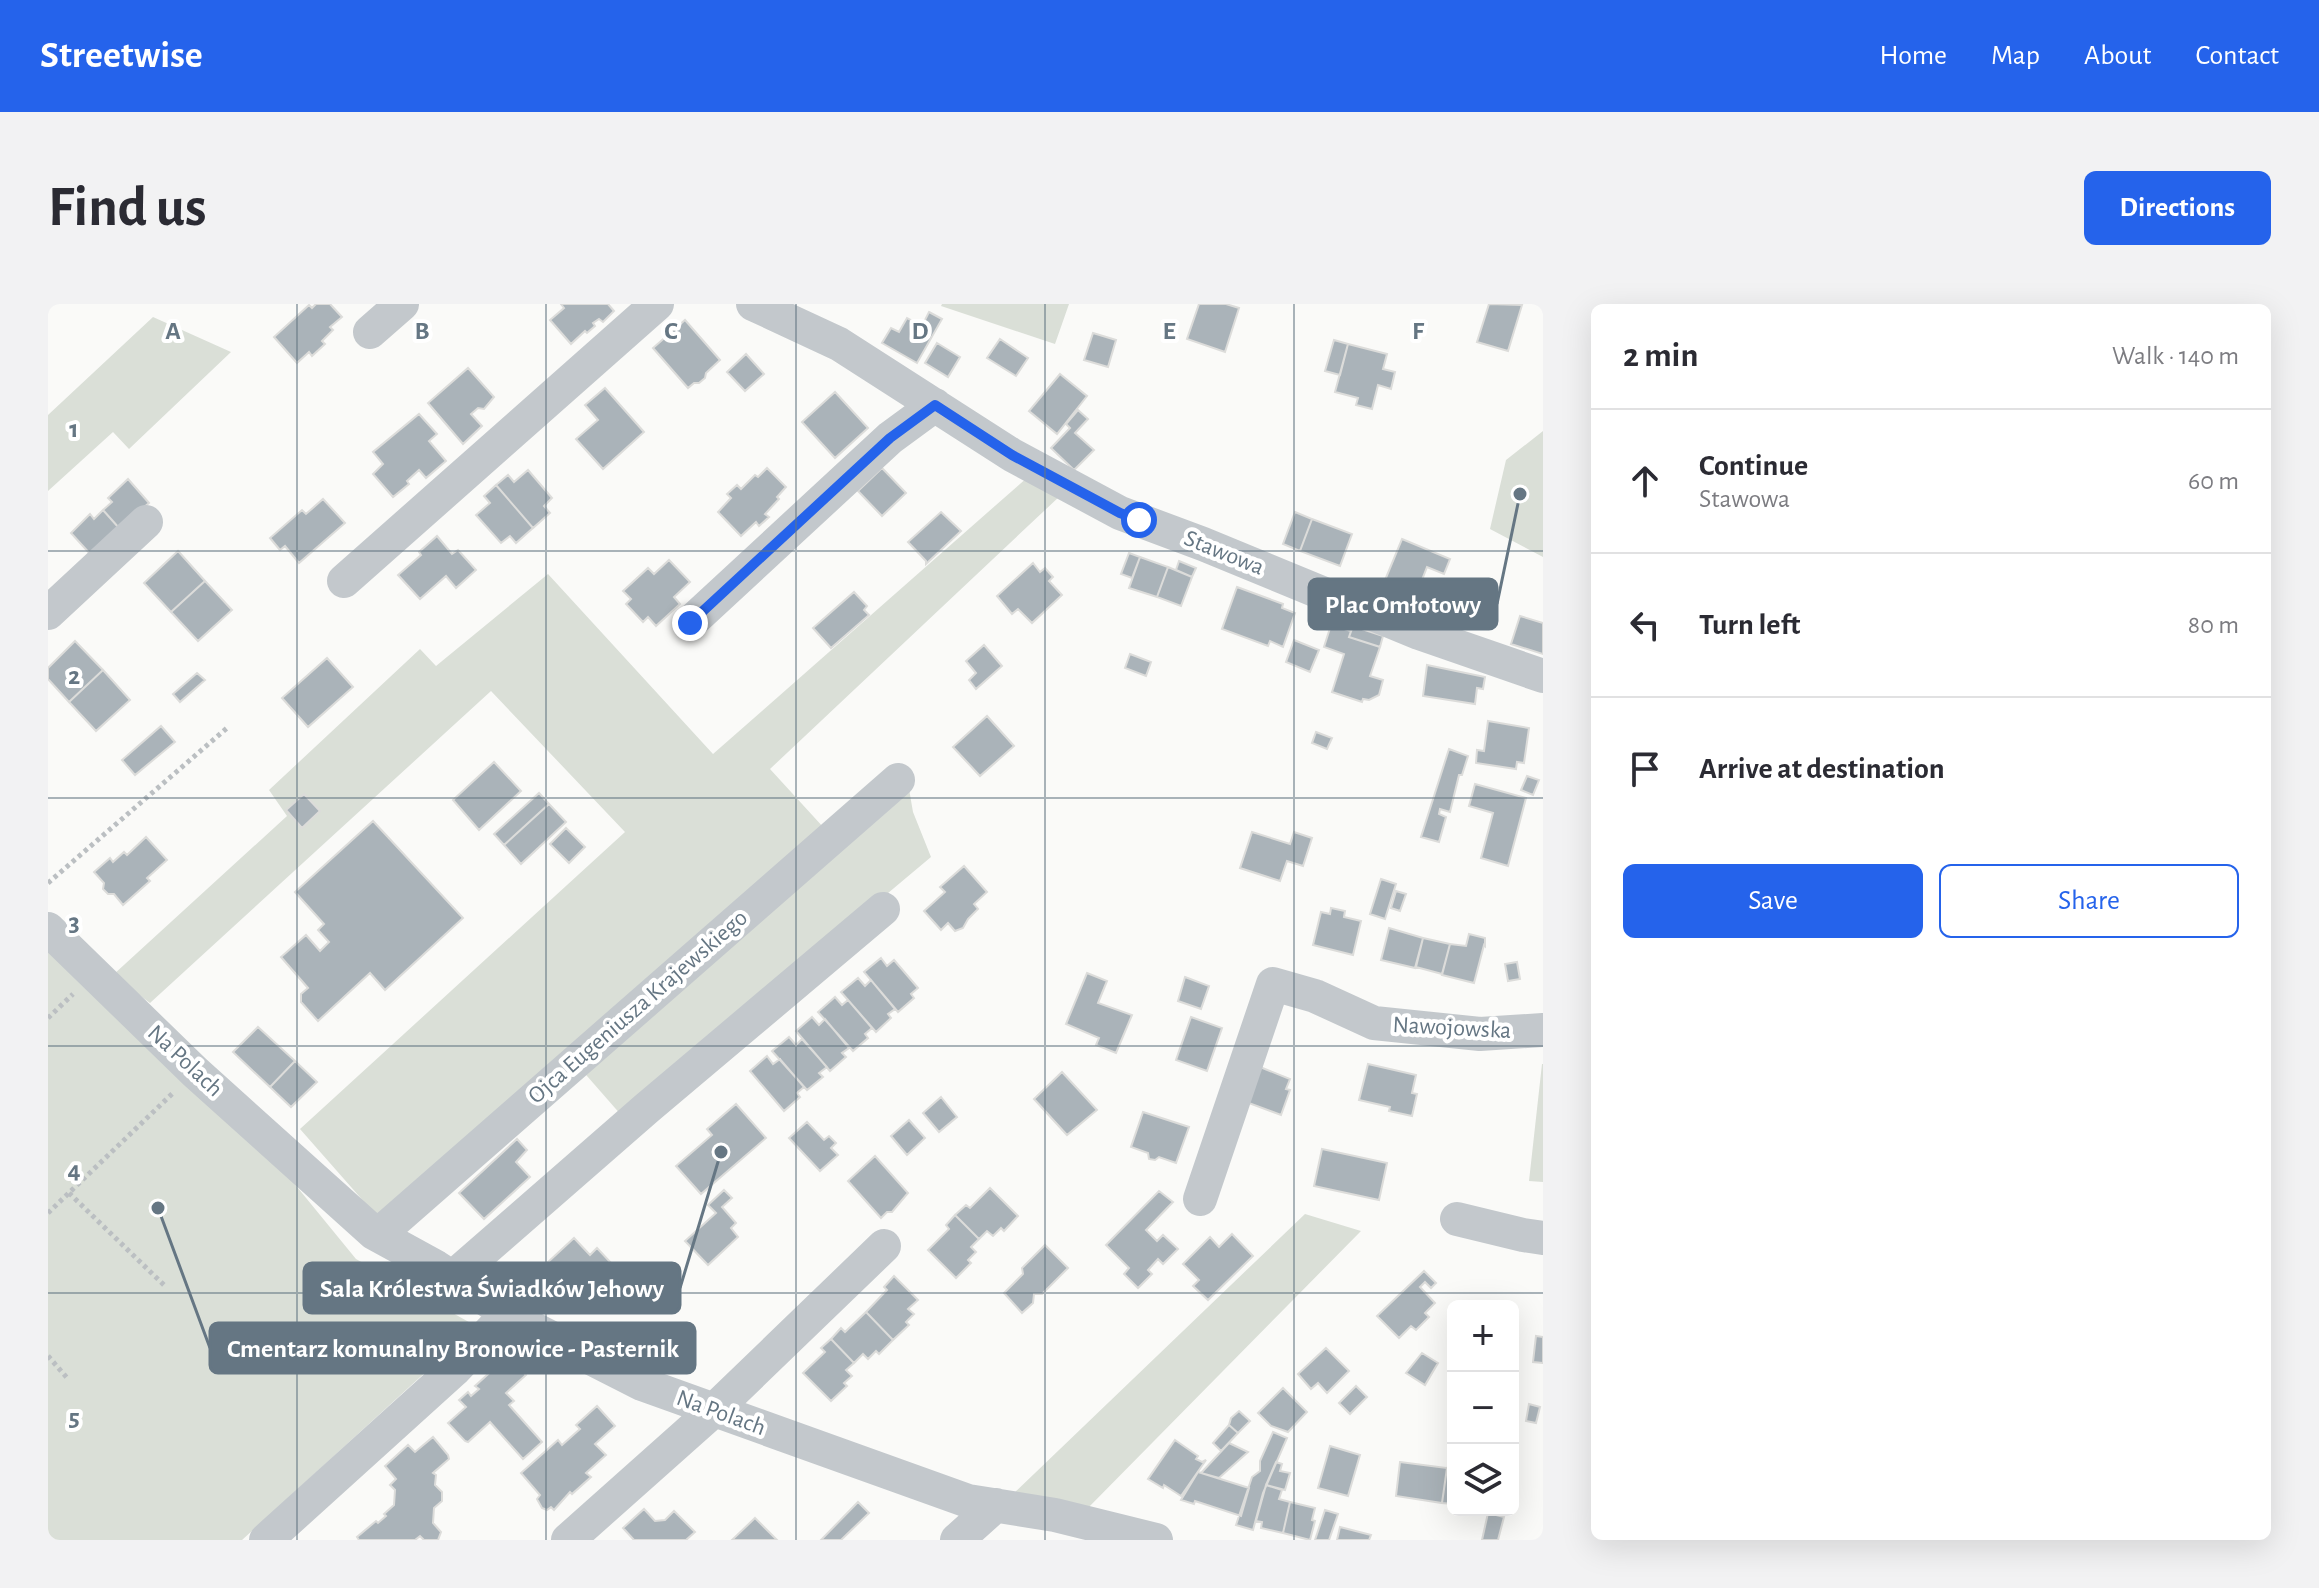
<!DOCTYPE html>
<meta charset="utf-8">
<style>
body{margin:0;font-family:"Alegreya Sans",sans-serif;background:#f2f2f3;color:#2b2b33}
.controls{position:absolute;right:24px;bottom:24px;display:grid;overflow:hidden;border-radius:12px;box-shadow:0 8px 32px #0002}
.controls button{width:72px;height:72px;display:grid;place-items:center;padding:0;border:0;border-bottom:2px solid #e1e1e2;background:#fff;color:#2b2b33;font:40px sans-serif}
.stop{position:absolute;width:24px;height:24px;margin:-18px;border:6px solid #2563eb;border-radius:50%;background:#fff}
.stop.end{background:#2563eb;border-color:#fff;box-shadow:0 2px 8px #0008}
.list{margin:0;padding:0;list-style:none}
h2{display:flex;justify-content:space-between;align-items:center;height:104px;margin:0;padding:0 32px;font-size:34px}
h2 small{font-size:26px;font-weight:400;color:#7c7c81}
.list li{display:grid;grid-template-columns:52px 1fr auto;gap:24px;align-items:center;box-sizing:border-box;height:144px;padding:0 32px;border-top:2px solid #e1e1e2}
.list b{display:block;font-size:30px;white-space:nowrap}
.list p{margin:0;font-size:26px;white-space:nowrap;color:#7c7c81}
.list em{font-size:26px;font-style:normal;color:#7c7c81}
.actions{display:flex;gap:16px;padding:24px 32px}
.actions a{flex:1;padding:18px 0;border:2px solid #2563eb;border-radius:12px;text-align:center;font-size:28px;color:#2563eb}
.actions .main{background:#2563eb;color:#fff}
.icon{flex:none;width:44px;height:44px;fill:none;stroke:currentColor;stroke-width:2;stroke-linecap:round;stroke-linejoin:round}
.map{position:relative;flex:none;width:1495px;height:1236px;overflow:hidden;border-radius:12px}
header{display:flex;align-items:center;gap:48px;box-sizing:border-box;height:112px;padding:0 40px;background:#2563eb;color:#fff}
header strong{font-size:38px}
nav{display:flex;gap:44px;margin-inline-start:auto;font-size:28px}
.intro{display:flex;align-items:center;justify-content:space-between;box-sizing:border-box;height:192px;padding:0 48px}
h1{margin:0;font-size:56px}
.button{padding:20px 36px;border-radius:12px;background:#2563eb;color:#fff;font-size:28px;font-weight:700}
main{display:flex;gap:48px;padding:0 48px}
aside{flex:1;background:#fff;border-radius:12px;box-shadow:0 8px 32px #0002}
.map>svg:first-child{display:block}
</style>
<header>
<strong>Streetwise</strong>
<nav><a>Home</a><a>Map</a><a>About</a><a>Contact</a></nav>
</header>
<div class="intro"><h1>Find us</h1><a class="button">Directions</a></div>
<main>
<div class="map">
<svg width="1495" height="1236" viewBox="0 0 1495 1236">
<rect width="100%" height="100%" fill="#fafaf8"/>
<path fill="#dadfd7" d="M 894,0 L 1021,0 L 1007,40 L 893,2 Z
M 105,13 L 183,48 L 81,145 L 65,128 L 0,187 L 0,111 Z
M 1495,127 L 1495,253 L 1442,225 L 1458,156 Z
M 981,172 L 1013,191 L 722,465 L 776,524 L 860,479 L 865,508 L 883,553 L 574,812 L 532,764 L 347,933 L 252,825 L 577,528 L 443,387 L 102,699 L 65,671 L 239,512 L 221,486 L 372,345 L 388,362 L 500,270 L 665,450 Z
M 0,646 L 245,878 L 308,955 L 428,1022 L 194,1236 L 0,1236 Z
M 1494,760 L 1495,760 L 1495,878 L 1481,877 Z
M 1257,910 L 1313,927 L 1038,1206 L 963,1192 Z"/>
<path fill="#aab3b9" stroke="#dcdcda" stroke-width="2" d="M 268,0 L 282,0 L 294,13 L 282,23 L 285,26 L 274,37 L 277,40 L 264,52 L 261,48 L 249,59 L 226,33 L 261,1 L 264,4 Z
M 513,0 L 560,0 L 566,7 L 555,18 L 551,15 L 545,19 L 547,22 L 539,29 L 537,27 L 523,40 L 502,16 L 516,4 Z
M 1151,0 L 1178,0 L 1191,4 L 1177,48 L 1139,35 Z
M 1441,0 L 1474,1 L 1460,47 L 1429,38 Z
M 881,8 L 894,15 L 869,59 L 834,39 L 843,24 L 851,28 L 859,14 L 874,22 Z
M 637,16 L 672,56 L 658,69 L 657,74 L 651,79 L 646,79 L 640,84 L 605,44 Z
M 1045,29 L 1068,36 L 1060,63 L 1036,56 Z
M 952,35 L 980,54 L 968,72 L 939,54 Z
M 1286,36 L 1300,40 L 1292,71 L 1277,67 Z
M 889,39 L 912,53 L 900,73 L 877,59 Z
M 1300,40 L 1339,50 L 1335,65 L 1347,68 L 1343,85 L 1330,81 L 1324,105 L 1308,101 L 1310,94 L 1287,88 Z
M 698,50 L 716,70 L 697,87 L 679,68 Z
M 420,64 L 446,93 L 436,105 L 430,104 L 423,110 L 434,122 L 415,140 L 380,99 Z
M 1012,70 L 1039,92 L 1009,130 L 981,107 Z
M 557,84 L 596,128 L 555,165 L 528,135 L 550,116 L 537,101 Z
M 787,88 L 820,124 L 787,154 L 754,118 Z
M 1030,106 L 1040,115 L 1027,129 L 1046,146 L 1026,166 L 1003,144 L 1022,124 L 1018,120 Z
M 371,110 L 389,130 L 381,137 L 398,157 L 378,174 L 371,166 L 359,177 L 361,180 L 345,193 L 325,170 L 335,160 L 325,148 Z
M 719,164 L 738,183 L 729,193 L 731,195 L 717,210 L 721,213 L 711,222 L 708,218 L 693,232 L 670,208 L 683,194 L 679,190 L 689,181 L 693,185 L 707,171 L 710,173 Z
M 834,164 L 858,189 L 834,212 L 810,187 Z
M 480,166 L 504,194 L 496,202 L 502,209 L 485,224 L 448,181 L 460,171 L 466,178 Z
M 80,175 L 101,199 L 71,224 L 55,206 L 64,198 L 60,194 Z
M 448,181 L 485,224 L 468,239 L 462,232 L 453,239 L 428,211 L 442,199 L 436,192 Z
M 275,195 L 297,219 L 251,259 L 237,242 L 232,246 L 222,234 L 254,206 L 258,210 Z
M 55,206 L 71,224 L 44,252 L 23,229 L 42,210 L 46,215 Z
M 893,208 L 913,227 L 878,260 L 878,257 L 860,238 Z
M 1247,208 L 1264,215 L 1252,247 L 1235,240 Z
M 1264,215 L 1304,230 L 1292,262 L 1252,247 Z
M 389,232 L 404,250 L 410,246 L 428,266 L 408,284 L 398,272 L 372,295 L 350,271 L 373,251 L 371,248 Z
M 1354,235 L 1402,255 L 1396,270 L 1379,263 L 1374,276 L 1386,280 L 1378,299 L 1335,281 Z
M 130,247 L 157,277 L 123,308 L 96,279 Z
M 1081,249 L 1092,253 L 1084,274 L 1073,270 Z
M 1092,253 L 1120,263 L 1109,293 L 1081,284 Z
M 621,256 L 642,278 L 626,293 L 632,300 L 608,322 L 600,313 L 595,318 L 578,300 L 583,295 L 575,287 L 600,264 L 606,270 Z
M 1131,257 L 1148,264 L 1144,273 L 1128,266 Z
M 985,259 L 992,268 L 997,264 L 1005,273 L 1001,277 L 1014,291 L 984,319 L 970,305 L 964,310 L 949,292 Z
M 1120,263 L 1144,273 L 1133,302 L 1109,293 Z
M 157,277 L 184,306 L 150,337 L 123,308 Z
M 1189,283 L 1235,300 L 1234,304 L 1247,309 L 1235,343 L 1222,337 L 1220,342 L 1174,325 Z
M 806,288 L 819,302 L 816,306 L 821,311 L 783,344 L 765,324 Z
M 1472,312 L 1495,319 L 1495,350 L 1463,340 Z
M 1283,321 L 1303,327 L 1301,333 L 1332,343 L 1322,372 L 1335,376 L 1331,391 L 1321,396 L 1315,395 L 1314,398 L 1284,388 L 1296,350 L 1276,343 Z
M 1305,322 L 1335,332 L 1332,343 L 1301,333 Z
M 1246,336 L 1271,346 L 1262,368 L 1238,358 Z
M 27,337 L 55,366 L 21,398 L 0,375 L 0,364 Z
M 936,341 L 954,362 L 928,385 L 921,376 L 928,369 L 918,357 Z
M 1082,350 L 1103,358 L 1098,372 L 1077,364 Z
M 279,354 L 305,383 L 260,423 L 234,394 Z
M 1379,361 L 1437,373 L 1435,385 L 1429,384 L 1427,400 L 1375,392 Z
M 55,366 L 82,396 L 48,427 L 21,398 Z
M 149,369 L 157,376 L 132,398 L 125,390 Z
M 939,412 L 966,442 L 932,472 L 905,443 Z
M 1440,417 L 1481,424 L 1476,459 L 1469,458 L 1468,465 L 1428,459 L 1429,446 L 1436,447 Z
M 113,422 L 127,438 L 87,471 L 74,456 Z
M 1268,428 L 1284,434 L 1279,445 L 1264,439 Z
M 1401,445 L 1420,452 L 1414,471 L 1411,471 L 1402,508 L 1392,505 L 1391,510 L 1398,513 L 1391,538 L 1373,533 Z
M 446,458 L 473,487 L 431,526 L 405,496 Z
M 1479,472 L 1491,476 L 1485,491 L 1473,486 Z
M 1427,480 L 1478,494 L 1460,562 L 1433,554 L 1445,509 L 1421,502 Z
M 491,489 L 501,500 L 456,541 L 446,530 Z
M 256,490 L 272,507 L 254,524 L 238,506 Z
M 501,500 L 518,518 L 473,560 L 456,541 Z
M 325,517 L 415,614 L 337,686 L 322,669 L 270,717 L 253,698 L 253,690 L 260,684 L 233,653 L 258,631 L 272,647 L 281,638 L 270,626 L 276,620 L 247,588 Z
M 518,524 L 537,543 L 521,559 L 502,540 Z
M 1204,528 L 1242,540 L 1246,528 L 1264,534 L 1255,562 L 1239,557 L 1232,577 L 1192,564 Z
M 98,533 L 119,556 L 99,574 L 102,577 L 75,601 L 66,590 L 60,590 L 55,585 L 56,579 L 46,568 L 62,554 L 65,558 L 76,548 L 79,551 Z
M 916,562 L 939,588 L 926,600 L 930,605 L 920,615 L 915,624 L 907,627 L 900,619 L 893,626 L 876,607 L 897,588 L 892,583 Z
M 1333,575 L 1348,580 L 1337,615 L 1322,610 Z
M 1348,587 L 1358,590 L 1352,607 L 1343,604 Z
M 1283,604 L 1297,607 L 1296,613 L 1313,617 L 1305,651 L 1265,641 L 1273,608 L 1282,610 Z
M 1341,624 L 1375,634 L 1367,664 L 1333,656 Z
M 1421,630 L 1437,634 L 1437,642 L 1436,641 L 1426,679 L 1394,671 L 1402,640 L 1418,642 Z
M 1375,634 L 1402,640 L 1394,670 L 1368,663 Z
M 833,654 L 839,662 L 846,656 L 870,684 L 863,690 L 866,694 L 850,708 L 816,668 Z
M 1469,658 L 1472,675 L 1460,677 L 1457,660 Z
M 1039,669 L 1059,677 L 1050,699 L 1084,711 L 1068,749 L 1048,741 L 1051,734 L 1018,720 Z
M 1137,673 L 1161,682 L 1153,705 L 1130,697 Z
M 810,674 L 817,682 L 823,676 L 847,705 L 840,710 L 843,714 L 828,728 L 793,688 Z
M 787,693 L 794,701 L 800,696 L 824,724 L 817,730 L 820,734 L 805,747 L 770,708 Z
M 764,713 L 771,721 L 777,715 L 801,744 L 794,749 L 798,753 L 782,767 L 748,727 Z
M 1143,713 L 1174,724 L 1159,767 L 1128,756 Z
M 210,723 L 247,757 L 222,783 L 185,748 Z
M 741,733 L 748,741 L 754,735 L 779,763 L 771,769 L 775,773 L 759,786 L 724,747 Z
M 719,752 L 725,760 L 732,755 L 756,783 L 749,789 L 752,793 L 736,807 L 702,767 Z
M 247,757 L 269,778 L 243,803 L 222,783 Z
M 1320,760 L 1368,771 L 1364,789 L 1369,790 L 1364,812 L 1341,807 L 1342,803 L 1311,796 Z
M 1212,763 L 1242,775 L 1238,785 L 1242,786 L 1233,811 L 1198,798 Z
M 1014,768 L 1049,806 L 1019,831 L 986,795 Z
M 893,793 L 909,813 L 891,828 L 875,809 Z
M 688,800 L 718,834 L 653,890 L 628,862 L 664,831 L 659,825 Z
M 1095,808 L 1141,823 L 1128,859 L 1111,853 L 1107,856 L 1101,855 L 1100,849 L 1083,843 Z
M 861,816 L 877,834 L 859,851 L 843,832 Z
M 759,818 L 776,836 L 781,832 L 788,839 L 783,844 L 790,851 L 772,867 L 741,834 Z
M 469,835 L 479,846 L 468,858 L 482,873 L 436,915 L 411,889 Z
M 1274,845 L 1339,859 L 1331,896 L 1266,882 Z
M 827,852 L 860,889 L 844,908 L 839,908 L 833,914 L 800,877 Z
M 942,884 L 970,912 L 956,927 L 953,924 L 945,932 L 939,927 L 931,935 L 907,911 L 918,901 L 922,904 Z
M 676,886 L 684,894 L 674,903 L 688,919 L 683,924 L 690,933 L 660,961 L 637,937 L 668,909 L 660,901 Z
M 1111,887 L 1125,898 L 1098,926 L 1109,937 L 1115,931 L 1130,945 L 1115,960 L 1110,955 L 1100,966 L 1104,970 L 1090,984 L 1076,970 L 1081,964 L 1058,941 Z
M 907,911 L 931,935 L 923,943 L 928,948 L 920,956 L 923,959 L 908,974 L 880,946 L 901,925 L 898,921 Z
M 1184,930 L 1205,952 L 1160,996 L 1145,982 L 1151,976 L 1135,960 L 1162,933 L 1171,943 Z
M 526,934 L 542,951 L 549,944 L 564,960 L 557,967 L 562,973 L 535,999 L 527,990 L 520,996 L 508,984 L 516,977 L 499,959 Z
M 997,941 L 1020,964 L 994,990 L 986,990 L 985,999 L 974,1009 L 956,989 L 975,970 L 974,964 Z
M 1376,967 L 1388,979 L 1383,984 L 1377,978 L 1372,983 L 1387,999 L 1377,1009 L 1381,1013 L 1368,1026 L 1363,1022 L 1351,1034 L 1329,1012 Z
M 846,972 L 870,996 L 860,1005 L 866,1010 L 858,1018 L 861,1021 L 845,1036 L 818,1008 L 839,986 L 836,983 Z
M 818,1008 L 845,1036 L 831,1050 L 828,1047 L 820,1055 L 815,1050 L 806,1059 L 783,1035 L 793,1024 L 797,1028 Z
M 1488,1032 L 1495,1033 L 1495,1059 L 1485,1058 Z
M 783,1035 L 806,1059 L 798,1066 L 804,1072 L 796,1079 L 799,1082 L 783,1097 L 755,1069 L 777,1048 L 773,1044 Z
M 1278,1044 L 1301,1067 L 1279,1089 L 1270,1079 L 1263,1085 L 1250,1070 Z
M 1374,1049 L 1390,1059 L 1377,1081 L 1358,1069 Z
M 460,1052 L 478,1071 L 458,1089 L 466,1097 L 461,1101 L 494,1138 L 475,1155 L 442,1118 L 420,1138 L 417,1137 L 400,1119 L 418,1103 L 411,1096 L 420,1088 L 423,1092 L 431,1085 L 427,1082 Z
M 1308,1082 L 1319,1093 L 1302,1110 L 1291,1099 Z
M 1235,1084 L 1259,1108 L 1240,1128 L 1223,1122 L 1210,1109 Z
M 1481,1100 L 1492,1103 L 1488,1119 L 1478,1117 Z
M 549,1102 L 567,1122 L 547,1140 L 558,1151 L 538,1169 L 543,1173 L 524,1190 L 522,1188 L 506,1206 L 503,1203 L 499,1206 L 494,1204 L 489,1195 L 492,1191 L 473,1169 L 510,1136 L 514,1141 L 532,1125 L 528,1121 Z
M 1191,1107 L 1202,1117 L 1190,1129 L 1181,1121 L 1183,1114 Z
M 1181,1121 L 1190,1129 L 1173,1147 L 1165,1139 Z
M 1225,1128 L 1239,1134 L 1215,1189 L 1205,1226 L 1188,1221 L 1204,1173 L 1212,1167 L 1212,1157 Z
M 385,1133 L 400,1151 L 401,1155 L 385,1169 L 388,1171 L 387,1181 L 394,1188 L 394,1197 L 386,1204 L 385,1219 L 393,1228 L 390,1236 L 376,1236 L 372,1232 L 367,1236 L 311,1236 L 309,1233 L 328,1217 L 330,1219 L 338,1212 L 336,1210 L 346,1201 L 347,1186 L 342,1181 L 348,1175 L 337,1162 L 360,1141 L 367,1148 Z
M 1127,1136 L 1150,1152 L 1148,1155 L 1154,1158 L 1158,1156 L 1133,1192 L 1116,1181 L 1115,1184 L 1100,1175 Z
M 1181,1139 L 1200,1148 L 1171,1174 L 1153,1169 Z
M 1282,1142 L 1312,1151 L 1300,1192 L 1270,1184 Z
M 1228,1158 L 1234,1160 L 1232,1167 L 1242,1169 L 1237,1186 L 1218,1181 Z
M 1352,1158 L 1399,1164 L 1394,1199 L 1348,1192 Z
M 1399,1164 L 1405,1165 L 1405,1200 L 1394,1199 Z
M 1150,1168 L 1201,1184 L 1193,1212 L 1147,1197 L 1146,1200 L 1133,1196 Z
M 1218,1181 L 1234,1186 L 1231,1195 L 1242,1198 L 1235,1229 L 1213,1224 L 1214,1218 L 1208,1217 Z
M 810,1198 L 821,1209 L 793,1236 L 773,1236 Z
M 1242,1198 L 1267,1204 L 1264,1216 L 1267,1217 L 1262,1236 L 1235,1229 Z
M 596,1205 L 607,1217 L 617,1216 L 626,1207 L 647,1228 L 638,1236 L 586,1236 L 575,1224 Z
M 1277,1206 L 1290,1210 L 1281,1236 L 1267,1236 Z
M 1440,1209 L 1456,1213 L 1450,1236 L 1434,1236 Z
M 707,1214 L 729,1236 L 684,1236 Z
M 1292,1223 L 1323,1231 L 1321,1236 L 1289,1236 Z"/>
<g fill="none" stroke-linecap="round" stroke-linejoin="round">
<path stroke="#bbbfc2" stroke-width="5" stroke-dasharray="4 4" stroke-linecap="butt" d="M 0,579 L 179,424
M 0,714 L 25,690
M 21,889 L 117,982
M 0,909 L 126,788
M 0,1052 L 21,1076"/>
<path stroke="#c3c8cc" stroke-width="34" d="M 705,0 L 791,40 L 964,151 L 1072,209 L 1155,240 L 1371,329 L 1495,372
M 322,28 L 354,0
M 296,277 L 609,0
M 0,309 L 98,218
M 642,319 L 842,134 L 887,101
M 0,625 L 147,768 L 326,929 L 388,963 L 476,1020 L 594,1080 L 920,1197 L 1007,1211 L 1108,1236
M 1152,895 L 1225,680 L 1267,692 L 1326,719 L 1432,730 L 1495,726
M 1409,915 L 1475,931 L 1495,934
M 330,931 L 850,476
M 404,974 L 599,804 L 835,605
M 218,1236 L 406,1066 L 460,1009
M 520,1236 L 666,1106 L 836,942
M 909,1236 L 948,1201"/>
</g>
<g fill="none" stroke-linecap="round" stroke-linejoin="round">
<path stroke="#2563eb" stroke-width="10" d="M 642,319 L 842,134 L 887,101 L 964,151 L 1072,209 L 1091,216"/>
</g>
<path fill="none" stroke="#657683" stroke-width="2" stroke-opacity="0.55" d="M 249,0 L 249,1236M 498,0 L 498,1236M 748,0 L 748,1236M 997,0 L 997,1236M 1246,0 L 1246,1236M 0,247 L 1495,247M 0,494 L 1495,494M 0,742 L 1495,742M 0,989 L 1495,989"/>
<g text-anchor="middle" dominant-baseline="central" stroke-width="8" stroke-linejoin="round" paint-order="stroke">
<g font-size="24" fill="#657683" stroke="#fff">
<text transform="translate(1176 249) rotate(22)">Stawowa</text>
<text transform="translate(590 703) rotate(-41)">Ojca Eugeniusza Krajewskiego</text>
<text transform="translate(1404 724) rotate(3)">Nawojowska</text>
<text transform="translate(137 757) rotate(43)">Na Polach</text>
<text transform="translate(673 1109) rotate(20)">Na Polach</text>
</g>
</g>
<g font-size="26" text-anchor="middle" font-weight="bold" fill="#657683" stroke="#fff" stroke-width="8" stroke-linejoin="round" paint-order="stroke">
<text x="125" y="35">A</text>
<text x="374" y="35">B</text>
<text x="623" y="35">C</text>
<text x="872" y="35">D</text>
<text x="1121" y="35">E</text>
<text x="1370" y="35">F</text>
<text x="26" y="133">1</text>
<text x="26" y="380">2</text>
<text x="26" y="627">3</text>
<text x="26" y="874">4</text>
<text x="26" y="1122">5</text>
</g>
<path fill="none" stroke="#657683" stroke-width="3" d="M1472 190L1449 300M673 848L632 984M110 904L162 1044"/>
<g fill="#657683" stroke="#fff" stroke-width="3">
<circle cx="1472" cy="190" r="8"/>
<circle cx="673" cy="848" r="8"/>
<circle cx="110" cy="904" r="8"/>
</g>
<g fill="#657683" stroke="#657683" stroke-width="3">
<rect x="1261" y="275" width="188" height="50" rx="8"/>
<rect x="256" y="959" width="376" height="50" rx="8"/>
<rect x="162" y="1019" width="485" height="50" rx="8"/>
</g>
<g font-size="26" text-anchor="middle" font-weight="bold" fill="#fff">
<text x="1355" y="309">Plac Omłotowy</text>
<text x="444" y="993">Sala Królestwa Świadków Jehowy</text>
<text x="405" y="1053">Cmentarz komunalny Bronowice - Pasternik</text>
</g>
</svg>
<div class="controls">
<button>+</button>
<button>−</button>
<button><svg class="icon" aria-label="layers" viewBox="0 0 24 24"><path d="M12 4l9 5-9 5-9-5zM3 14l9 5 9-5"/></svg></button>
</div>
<div class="stop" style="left:1091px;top:216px"></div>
<div class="stop end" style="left:642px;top:319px"></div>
</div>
<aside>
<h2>2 min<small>Walk · 140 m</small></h2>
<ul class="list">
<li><svg class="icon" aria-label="ahead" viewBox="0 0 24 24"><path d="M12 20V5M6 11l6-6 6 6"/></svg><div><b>Continue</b><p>Stawowa</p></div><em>60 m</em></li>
<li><svg class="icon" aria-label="left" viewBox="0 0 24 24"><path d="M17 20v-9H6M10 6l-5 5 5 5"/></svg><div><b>Turn left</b></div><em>80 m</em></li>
<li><svg class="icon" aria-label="arrive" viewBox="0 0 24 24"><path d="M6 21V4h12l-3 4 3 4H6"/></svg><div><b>Arrive at destination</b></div></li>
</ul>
<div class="actions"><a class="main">Save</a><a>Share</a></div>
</aside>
</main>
